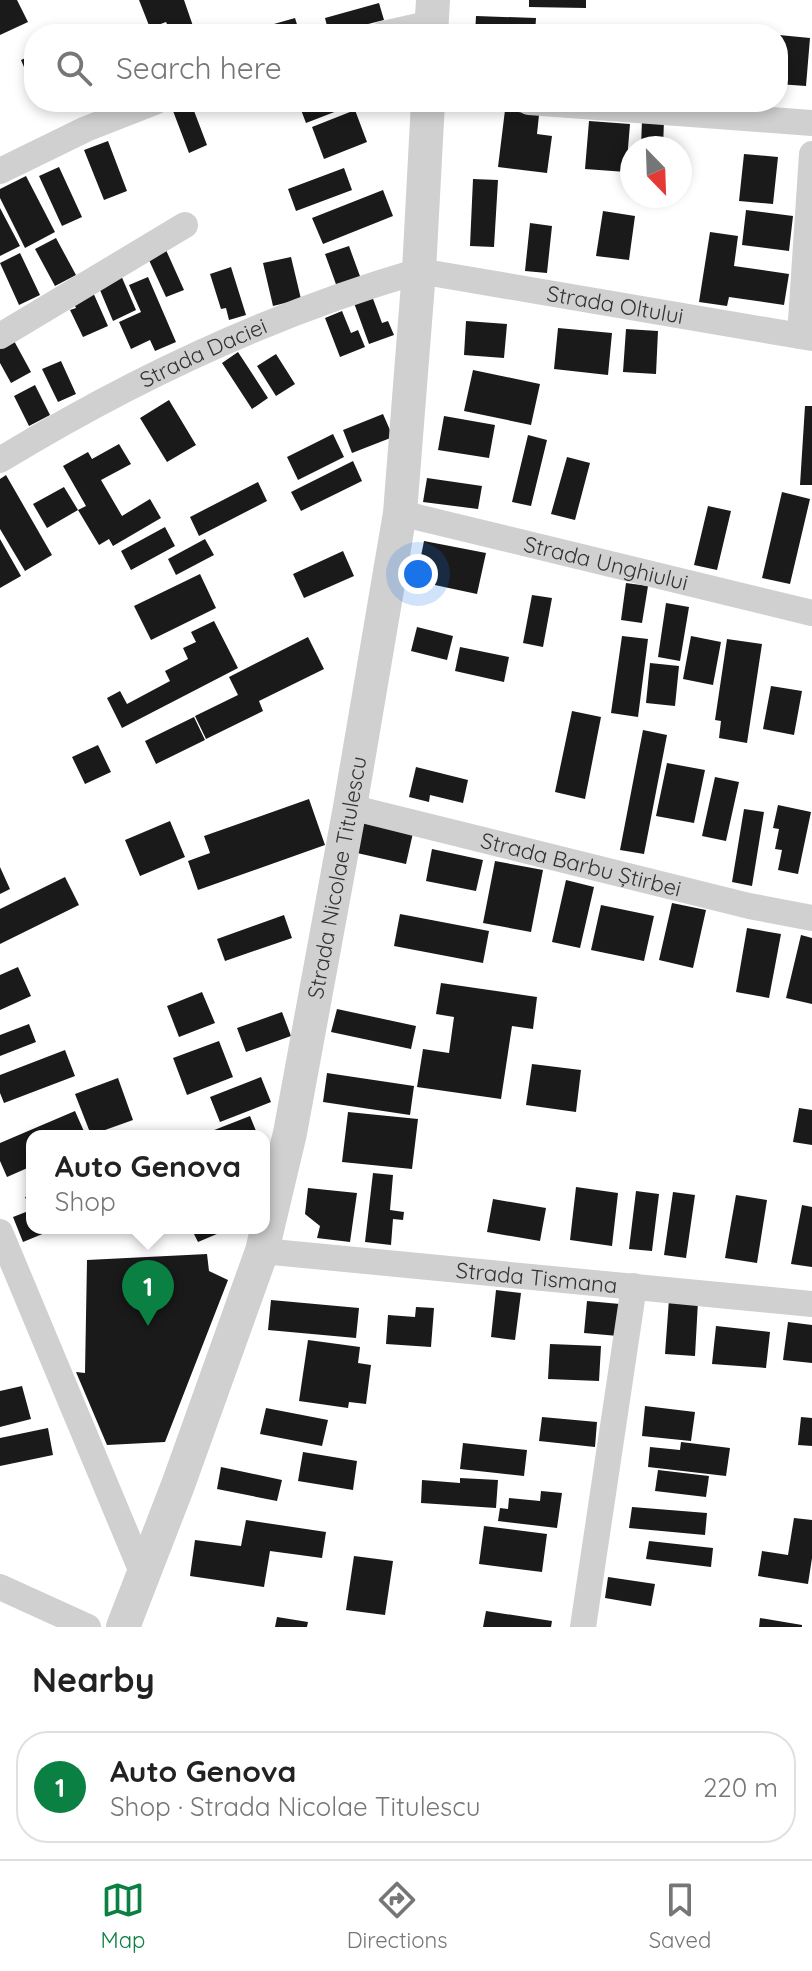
<!DOCTYPE html>
<meta charset="utf-8">
<style>
body{margin:0;font-family:Quicksand,sans-serif;background:#f6f6f6;color:#222}
.compass{position:absolute;left:620px;top:136px;width:72px;height:72px;border-radius:50%;background:#fff;box-shadow:0 4px 12px #0003;rotate:157deg}
.you{position:absolute;left:418px;top:574px;width:28px;height:28px;margin:-20px;border:6px solid #fff;border-radius:50%;background:#1a73e8;box-shadow:0 0 0 12px #1a73e833}
.badge{display:grid;place-items:center;width:52px;height:52px;border-radius:50%;background:#0b8043;color:#fff;font-size:26px;font-weight:700}
.pin{position:absolute;translate:-50% -66px;filter:drop-shadow(0 2px 4px #0008)}
.pin::after{content:'';position:absolute;top:42px;width:28px;height:24px;background:inherit;clip-path:polygon(0 0,100% 0,50% 100%)}
.popup{position:absolute;left:26px;top:1130px;width:244px;height:104px;box-sizing:border-box;display:grid;place-content:center;border-radius:16px;background:#fff;filter:drop-shadow(0 2px 6px #0005);font-size:26px;white-space:nowrap;color:#767676}
.popup b{font-size:30px;color:#222}
.popup::after{content:'';position:absolute;left:50%;top:100%;margin-left:-16px;border:16px solid transparent;border-top-color:#fff}
.list{margin:0;padding:0;list-style:none}
h2{display:flex;justify-content:space-between;align-items:center;height:104px;margin:0;padding:0 32px;font-size:34px}
h2 small{font-size:26px;font-weight:400;color:#767676}
.list li{display:grid;grid-template-columns:52px 1fr auto;gap:24px;align-items:center;box-sizing:border-box;height:112px;margin:0 16px 16px;padding:0 16px;border:2px solid #e0e0e0;border-radius:32px}
.list b{display:block;font-size:30px;white-space:nowrap}
.list p{margin:0;font-size:26px;white-space:nowrap;color:#767676}
.list em{font-size:26px;font-style:normal;color:#767676}
.icon{flex:none;width:44px;height:44px;fill:none;stroke:currentColor;stroke-width:2;stroke-linecap:round;stroke-linejoin:round}
.map{position:relative;flex:none;width:812px;height:1627px;overflow:hidden}
.search{position:absolute;background:#fff;box-shadow:0 4px 12px #0003;left:24px;right:24px;top:24px;height:88px;display:flex;align-items:center;gap:20px;box-sizing:border-box;padding:0 28px;border-radius:32px;color:#767676;font-size:30px}
.sheet{height:232px;background:#fff}
nav{display:flex;justify-content:space-around;align-items:center;box-sizing:border-box;height:112px;border-top:2px solid #e0e0e0;background:#fff;font-size:22px;color:#767676}
nav a{display:grid;justify-items:center;gap:4px}
nav .on{color:#0b8043}
.map>svg:first-child{display:block}
</style>
<div class="map">
<svg width="812" height="1627" viewBox="0 0 812 1627">
<rect width="100%" height="100%" fill="#fff"/>
<path fill="#1a1a1a" d="M 0,0 L 17,0 L 28,22 L 0,35 Z
M 139,0 L 184,0 L 193,26 L 172,34 L 166,22 L 150,28 Z
M 529,0 L 586,0 L 586,8 L 529,7 Z
M 379,3 L 384,20 L 329,34 L 325,18 Z
M 476,16 L 536,18 L 535,34 L 475,34 Z
M 295,18 L 300,34 L 262,34 L 260,28 Z
M 93,25 L 97,34 L 70,34 Z
M 779,35 L 810,38 L 806,86 L 778,84 Z
M 34,54 L 34,91 L 21,60 Z
M 298,102 L 334,102 L 337,111 L 306,123 Z
M 338,102 L 358,102 L 340,109 Z
M 191,103 L 207,145 L 189,153 L 173,111 Z
M 355,110 L 367,142 L 324,159 L 312,127 Z
M 505,110 L 539,115 L 537,134 L 552,136 L 547,173 L 498,167 Z
M 642,119 L 664,120 L 663,148 L 641,148 Z
M 589,121 L 630,124 L 626,172 L 585,169 Z
M 108,141 L 127,191 L 104,200 L 84,150 Z
M 744,154 L 778,157 L 773,204 L 739,201 Z
M 59,167 L 82,217 L 62,226 L 39,176 Z
M 344,168 L 352,190 L 296,211 L 288,189 Z
M 26,176 L 55,232 L 25,248 L 0,198 L 0,189 Z
M 473,179 L 498,180 L 494,247 L 470,246 Z
M 383,190 L 393,216 L 323,244 L 312,218 Z
M 0,208 L 20,246 L 0,256 Z
M 746,210 L 793,216 L 789,251 L 742,245 Z
M 603,211 L 635,216 L 629,260 L 596,256 Z
M 530,223 L 552,226 L 547,273 L 525,271 Z
M 710,232 L 738,236 L 734,266 L 789,274 L 784,305 L 729,297 L 727,306 L 699,302 Z
M 56,238 L 76,275 L 55,286 L 35,249 Z
M 349,246 L 361,279 L 337,287 L 325,254 Z
M 166,250 L 184,290 L 166,297 L 148,258 Z
M 20,253 L 40,295 L 19,305 L 0,263 Z
M 291,257 L 301,299 L 273,306 L 263,263 Z
M 231,267 L 246,315 L 229,320 L 226,308 L 221,309 L 210,274 Z
M 120,273 L 136,310 L 113,321 L 97,283 Z
M 148,277 L 176,342 L 155,351 L 150,340 L 131,349 L 119,322 L 141,312 L 129,285 Z
M 92,290 L 108,326 L 83,337 L 70,310 L 76,308 L 72,299 Z
M 372,296 L 382,323 L 388,321 L 394,335 L 369,344 L 354,303 Z
M 342,311 L 351,333 L 358,330 L 365,347 L 340,357 L 325,318 Z
M 466,321 L 507,324 L 504,358 L 464,355 Z
M 558,328 L 612,333 L 608,375 L 554,369 Z
M 626,329 L 658,331 L 656,374 L 623,372 Z
M 13,339 L 31,372 L 11,383 L 0,363 L 0,345 Z
M 238,352 L 268,398 L 252,409 L 222,363 Z
M 276,354 L 295,384 L 276,396 L 257,366 Z
M 61,361 L 76,394 L 58,402 L 42,369 Z
M 473,370 L 540,384 L 531,425 L 464,411 Z
M 35,385 L 50,415 L 29,426 L 14,396 Z
M 169,400 L 196,445 L 167,462 L 140,418 Z
M 805,406 L 812,406 L 812,485 L 800,485 Z
M 383,414 L 393,437 L 352,453 L 343,430 Z
M 444,416 L 495,425 L 489,458 L 438,450 Z
M 333,434 L 344,457 L 298,480 L 287,457 Z
M 528,435 L 547,440 L 531,506 L 512,502 Z
M 119,444 L 131,464 L 101,480 L 122,516 L 150,499 L 161,518 L 113,546 L 109,539 L 99,545 L 78,510 L 86,506 L 63,466 L 88,452 L 92,459 Z
M 567,457 L 590,463 L 575,520 L 551,514 Z
M 353,461 L 362,481 L 301,511 L 291,492 Z
M 6,475 L 52,555 L 25,571 L 0,529 L 0,479 Z
M 427,478 L 482,486 L 478,509 L 423,502 Z
M 258,482 L 267,501 L 199,536 L 190,517 Z
M 64,487 L 78,510 L 47,528 L 33,504 Z
M 782,492 L 810,499 L 790,584 L 762,578 Z
M 708,506 L 731,511 L 717,570 L 694,565 Z
M 165,527 L 175,546 L 131,570 L 121,551 Z
M 0,539 L 21,576 L 0,588 Z
M 205,539 L 214,555 L 176,575 L 168,559 Z
M 424,541 L 486,553 L 477,594 L 416,581 Z
M 343,551 L 354,576 L 304,598 L 293,574 Z
M 200,574 L 216,608 L 151,640 L 134,606 Z
M 626,583 L 648,586 L 642,623 L 621,620 Z
M 532,595 L 552,598 L 543,647 L 523,643 Z
M 666,603 L 689,607 L 680,661 L 658,657 Z
M 214,621 L 238,668 L 122,728 L 107,698 L 120,691 L 127,704 L 170,681 L 165,671 L 188,659 L 183,648 L 196,642 L 191,632 Z
M 417,627 L 453,636 L 447,660 L 411,651 Z
M 622,636 L 648,639 L 638,717 L 611,713 Z
M 691,636 L 721,642 L 713,685 L 683,679 Z
M 308,637 L 324,669 L 259,701 L 263,711 L 206,739 L 195,716 L 238,695 L 229,677 Z
M 727,639 L 762,644 L 747,743 L 719,738 L 721,721 L 715,720 Z
M 460,647 L 509,657 L 504,682 L 455,671 Z
M 650,663 L 679,666 L 675,706 L 646,703 Z
M 771,686 L 802,691 L 794,735 L 763,729 Z
M 572,711 L 601,717 L 585,799 L 555,792 Z
M 194,717 L 205,740 L 156,764 L 145,741 Z
M 643,730 L 667,735 L 644,854 L 620,850 Z
M 98,745 L 111,772 L 85,784 L 72,757 Z
M 667,763 L 705,770 L 694,823 L 656,816 Z
M 416,767 L 468,780 L 463,803 L 430,795 L 429,802 L 409,797 Z
M 715,777 L 739,782 L 726,841 L 702,836 Z
M 309,799 L 325,845 L 198,890 L 188,861 L 210,853 L 204,836 Z
M 778,805 L 811,812 L 798,874 L 778,870 L 782,850 L 775,849 L 779,829 L 773,828 Z
M 744,809 L 764,812 L 752,886 L 732,882 Z
M 170,821 L 185,857 L 140,876 L 125,840 Z
M 364,822 L 413,833 L 406,864 L 357,853 Z
M 432,849 L 483,860 L 476,891 L 426,881 Z
M 495,861 L 543,870 L 531,932 L 483,923 Z
M 0,867 L 10,889 L 0,894 Z
M 65,877 L 79,905 L 0,944 L 0,909 Z
M 566,880 L 594,887 L 580,948 L 552,942 Z
M 672,903 L 706,910 L 693,968 L 659,960 Z
M 601,905 L 654,916 L 644,961 L 591,950 Z
M 400,914 L 489,931 L 483,963 L 394,946 Z
M 284,915 L 292,938 L 225,961 L 217,939 Z
M 747,928 L 781,934 L 769,998 L 736,992 Z
M 801,935 L 812,938 L 812,1004 L 786,998 Z
M 18,967 L 31,996 L 0,1010 L 0,975 Z
M 441,983 L 537,997 L 533,1029 L 512,1026 L 501,1099 L 417,1087 L 423,1049 L 449,1053 L 454,1017 L 436,1014 Z
M 202,992 L 215,1023 L 179,1037 L 167,1006 Z
M 337,1009 L 416,1026 L 411,1049 L 331,1032 Z
M 282,1012 L 291,1036 L 246,1052 L 237,1028 Z
M 29,1024 L 36,1042 L 0,1056 L 0,1035 Z
M 219,1041 L 233,1077 L 187,1095 L 173,1058 Z
M 65,1050 L 75,1076 L 4,1103 L 0,1093 L 0,1075 Z
M 532,1064 L 581,1070 L 576,1112 L 526,1105 Z
M 327,1073 L 414,1086 L 410,1115 L 323,1102 Z
M 261,1077 L 271,1102 L 220,1122 L 210,1097 Z
M 118,1078 L 133,1120 L 91,1135 L 75,1094 Z
M 799,1108 L 812,1110 L 812,1145 L 793,1142 Z
M 75,1111 L 86,1136 L 32,1136 L 32,1166 L 7,1177 L 0,1161 L 0,1143 Z
M 348,1112 L 418,1119 L 412,1169 L 342,1162 Z
M 250,1116 L 258,1136 L 199,1136 Z
M 373,1173 L 393,1175 L 390,1210 L 404,1212 L 403,1220 L 393,1219 L 391,1245 L 365,1242 Z
M 576,1187 L 618,1193 L 612,1246 L 570,1240 Z
M 308,1188 L 357,1193 L 350,1242 L 317,1238 L 320,1226 L 305,1214 Z
M 636,1191 L 659,1194 L 652,1251 L 629,1249 Z
M 673,1192 L 695,1195 L 686,1258 L 664,1255 Z
M 32,1194 L 32,1228 L 57,1228 L 23,1242 L 13,1217 L 31,1210 L 25,1197 Z
M 736,1195 L 767,1200 L 757,1263 L 725,1258 Z
M 493,1199 L 546,1208 L 540,1241 L 487,1232 Z
M 802,1205 L 812,1207 L 812,1267 L 791,1264 Z
M 191,1228 L 231,1228 L 198,1242 Z
M 207,1254 L 209,1271 L 228,1280 L 165,1442 L 107,1445 L 76,1372 L 85,1373 L 87,1260 Z
M 496,1290 L 521,1293 L 515,1340 L 491,1337 Z
M 669,1299 L 698,1301 L 695,1356 L 665,1354 Z
M 271,1300 L 359,1308 L 356,1338 L 268,1330 Z
M 587,1301 L 620,1304 L 618,1336 L 584,1333 Z
M 416,1307 L 434,1308 L 431,1347 L 386,1344 L 388,1315 L 415,1317 Z
M 788,1322 L 812,1325 L 812,1363 L 783,1360 Z
M 716,1326 L 770,1332 L 766,1368 L 712,1364 Z
M 308,1340 L 360,1347 L 358,1363 L 371,1365 L 366,1404 L 349,1402 L 348,1408 L 299,1401 Z
M 550,1344 L 601,1346 L 599,1381 L 548,1379 Z
M 22,1386 L 31,1419 L 0,1427 L 0,1391 Z
M 645,1406 L 695,1412 L 691,1441 L 642,1436 Z
M 266,1408 L 328,1420 L 322,1446 L 260,1434 Z
M 542,1417 L 597,1422 L 595,1447 L 539,1441 Z
M 801,1417 L 812,1418 L 812,1446 L 798,1445 Z
M 48,1428 L 53,1455 L 0,1466 L 0,1438 Z
M 681,1442 L 730,1448 L 726,1476 L 648,1467 L 650,1447 L 680,1450 Z
M 463,1443 L 527,1450 L 524,1476 L 460,1469 Z
M 303,1452 L 357,1461 L 353,1490 L 298,1481 Z
M 221,1467 L 282,1480 L 277,1501 L 217,1489 Z
M 658,1470 L 709,1476 L 706,1497 L 655,1491 Z
M 460,1478 L 498,1480 L 496,1508 L 421,1503 L 422,1480 L 460,1483 Z
M 541,1491 L 562,1493 L 557,1528 L 498,1521 L 500,1508 L 508,1509 L 509,1498 L 540,1501 Z
M 632,1507 L 707,1513 L 705,1535 L 629,1528 Z
M 794,1518 L 812,1520 L 812,1558 L 808,1584 L 758,1576 L 762,1551 L 788,1555 Z
M 246,1520 L 326,1532 L 322,1558 L 270,1551 L 264,1587 L 190,1576 L 195,1540 L 241,1546 Z
M 484,1526 L 547,1534 L 542,1572 L 479,1564 Z
M 649,1541 L 713,1548 L 711,1567 L 646,1559 Z
M 354,1556 L 393,1561 L 385,1615 L 346,1610 Z
M 608,1577 L 655,1584 L 651,1606 L 605,1598 Z
M 486,1611 L 552,1621 L 551,1627 L 483,1627 Z
M 277,1617 L 308,1622 L 307,1627 L 275,1627 Z
M 760,1618 L 802,1625 L 802,1627 L 759,1627 Z"/>
<g fill="none" stroke-linecap="round" stroke-linejoin="round">
<g stroke="#d0d0d0" stroke-width="26">
<path d="M 383,34 L 432,23"/>
<path d="M 529,102 L 812,123"/>
<path d="M 0,171 L 86,129 L 155,102"/>
<path d="M 0,336 L 185,225"/>
<path d="M 800,336 L 812,154"/>
<path id="s1" d="M 0,460 C 131,380 271,314 419,271 L 812,338"/>
<path id="s2" d="M 400,513 L 812,613"/>
<path id="s3" d="M 350,807 L 749,906 L 812,918"/>
<path d="M 0,1232 L 142,1572"/>
<path id="s4" d="M 262,1251 L 812,1304"/>
<path d="M 0,1587 L 88,1627"/>
<path d="M 583,1627 L 634,1286"/>
</g>
<g stroke="#d0d0d0" stroke-width="34">
<path d="M 431,34 L 433,0"/>
<path id="s5" d="M 123,1627 L 178,1485 L 262,1251 L 290,1133 L 350,807 L 400,513 L 419,271 L 428,102"/>
</g>
</g>
<g text-anchor="middle" dominant-baseline="central" stroke-width="8" stroke-linejoin="round" paint-order="stroke">
<g font-size="22" fill="#333" stroke="#fff">
<text stroke="none"><textPath href="#s1" startOffset="660">Strada Oltului</textPath></text>
<text stroke="none"><textPath href="#s1" startOffset="230">Strada Daciei</textPath></text>
<text stroke="none"><textPath href="#s2" startOffset="212">Strada Unghiului</textPath></text>
<text stroke="none"><textPath href="#s3" startOffset="238">Strada Barbu Știrbei</textPath></text>
<text stroke="none"><textPath href="#s5" startOffset="782">Strada Nicolae Titulescu</textPath></text>
<text stroke="none"><textPath href="#s4" startOffset="276">Strada Tismana</textPath></text>
</g>
</g>
</svg>
<svg class="compass" viewBox="-18 -18 36 36"><path d="M0-13l5 13h-10z" fill="#e53935"/><path d="M0 13l5-13h-10z" fill="#767676"/></svg>
<div class="you"></div>
<div class="pin badge" style="left:148px;top:1326px">1</div>
<div class="popup"><b>Auto Genova</b>Shop</div>
<div class="search"><svg class="icon" aria-label="search" viewBox="0 0 24 24"><circle cx="10" cy="10" r="6"/><path d="M15 15l6 6"/></svg>Search here</div>
</div>
<section class="sheet">
<h2>Nearby<small></small></h2>
<ul class="list">
<li><span class="badge">1</span><div><b>Auto Genova</b><p>Shop · Strada Nicolae Titulescu</p></div><em>220 m</em></li>
</ul>
</section>
<nav>
<a class="on"><svg class="icon" aria-label="map" viewBox="0 0 24 24"><path d="M3 6l6-2 6 2 6-2v14l-6 2-6-2-6 2zM9 4v14M15 6v14"/></svg>Map</a>
<a><svg class="icon" aria-label="directions" viewBox="0 0 24 24"><path d="M12 3l9 9-9 9-9-9zM9 14v-3h6M13 9l2 2-2 2"/></svg>Directions</a>
<a><svg class="icon" aria-label="saved" viewBox="0 0 24 24"><path d="M7 4h10v16l-5-4-5 4z"/></svg>Saved</a>
</nav>
